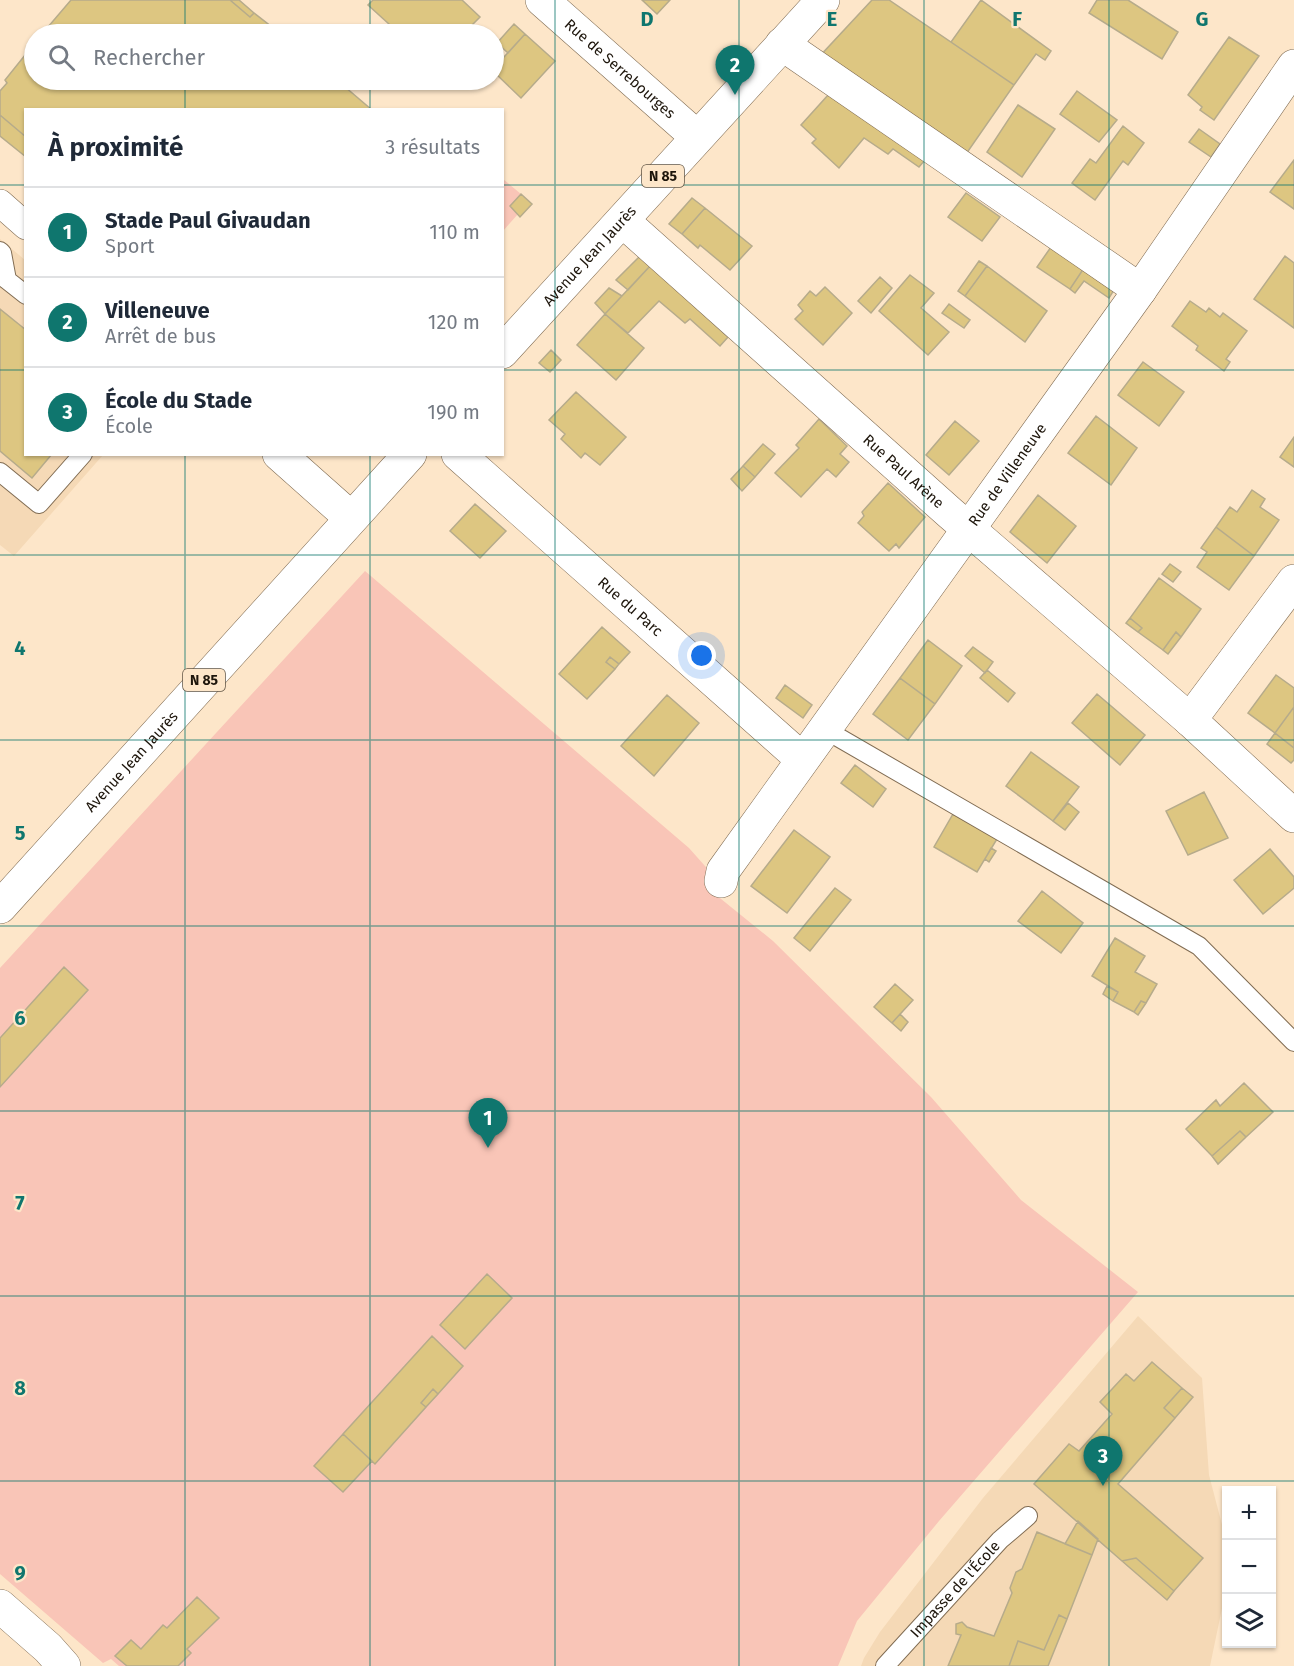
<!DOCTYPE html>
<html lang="fr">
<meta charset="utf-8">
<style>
body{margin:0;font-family:"Fira Sans",sans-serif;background:#f6f6f7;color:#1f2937}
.controls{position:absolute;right:18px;bottom:18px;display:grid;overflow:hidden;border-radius:0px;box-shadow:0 2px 4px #0004}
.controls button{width:54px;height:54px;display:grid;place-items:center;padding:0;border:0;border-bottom:2px solid #e0e1e3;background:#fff;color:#1f2937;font:30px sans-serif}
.you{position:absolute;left:702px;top:656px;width:21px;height:21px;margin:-15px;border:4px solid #fff;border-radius:50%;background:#1a73e8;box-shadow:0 0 0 9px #1a73e833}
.badge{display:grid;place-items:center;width:39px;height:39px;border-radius:50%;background:#0f766e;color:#fff;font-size:20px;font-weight:700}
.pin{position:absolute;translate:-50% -50px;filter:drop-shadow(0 2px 3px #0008)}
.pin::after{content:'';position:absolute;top:32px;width:21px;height:18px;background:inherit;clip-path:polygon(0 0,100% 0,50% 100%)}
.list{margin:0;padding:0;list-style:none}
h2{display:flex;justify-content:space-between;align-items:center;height:78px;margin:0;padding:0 24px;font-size:26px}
h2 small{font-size:20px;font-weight:400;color:#747a83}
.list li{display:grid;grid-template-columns:39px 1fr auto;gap:18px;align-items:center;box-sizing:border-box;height:90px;padding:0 24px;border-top:2px solid #e0e1e3}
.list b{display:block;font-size:22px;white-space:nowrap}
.list p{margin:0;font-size:20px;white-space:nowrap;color:#747a83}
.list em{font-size:20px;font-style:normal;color:#747a83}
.icon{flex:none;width:33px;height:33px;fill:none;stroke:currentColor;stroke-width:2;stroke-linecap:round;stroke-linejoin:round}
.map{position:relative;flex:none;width:1294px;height:1666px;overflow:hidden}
.search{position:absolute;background:#fff;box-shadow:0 2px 4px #0004;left:24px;top:24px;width:480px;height:66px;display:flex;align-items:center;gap:15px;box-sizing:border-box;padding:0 21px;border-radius:33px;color:#747a83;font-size:22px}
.panel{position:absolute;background:#fff;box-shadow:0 2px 4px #0004;left:24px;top:108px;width:480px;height:348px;border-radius:0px}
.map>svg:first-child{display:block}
</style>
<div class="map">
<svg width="1294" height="1666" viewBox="0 0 1294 1666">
<rect width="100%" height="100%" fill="#fde6c9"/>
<path fill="#f5d9b6" d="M 0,239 L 25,260 L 26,454 L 103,455 L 14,556 L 0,545 Z
M 1138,1316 L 1202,1378 L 1209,1475 L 1226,1540 L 1226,1589 L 1210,1666 L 861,1666 L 864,1658 L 880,1632 L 983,1498 Z"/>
<path fill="#f9c5b7" d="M 503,179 L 521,194 L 510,206 L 518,214 L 503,231 Z
M 365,571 L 689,848 L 713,875 L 710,890 L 773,941 L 931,1097 L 1021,1200 L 1138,1292 L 939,1521 L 857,1621 L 838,1666 L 119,1666 L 111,1659 L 103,1663 L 0,1574 L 0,968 Z"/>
<path fill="#ddc681" stroke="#b6ab8b" stroke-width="1.5" d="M 71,0 L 230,0 L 250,17 L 254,13 L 281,34 L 42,34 Z
M 230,0 L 239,0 L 254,13 L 250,17 Z
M 373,0 L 462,0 L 480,17 L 463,34 L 400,34 L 368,5 Z
M 642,0 L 670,0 L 657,14 Z
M 872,0 L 889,0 L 1014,85 L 964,157 L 819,57 Z
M 981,0 L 1051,51 L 1045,60 L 1036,54 L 1014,85 L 951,42 Z
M 1097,0 L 1128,0 L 1178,32 L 1162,59 L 1089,13 Z
M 514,24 L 525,34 L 508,53 L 497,43 Z
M 525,34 L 555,61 L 521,98 L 494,72 L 494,68 Z
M 1229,37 L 1259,56 L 1214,120 L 1200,110 L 1202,107 L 1188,95 Z
M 34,44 L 34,80 L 324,80 L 332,86 L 338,81 L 372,110 L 26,110 L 26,137 L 0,115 L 0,91 L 7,83 L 5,80 Z
M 1077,91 L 1117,120 L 1099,142 L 1060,114 Z
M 829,94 L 925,160 L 919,167 L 893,149 L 888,154 L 864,138 L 839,168 L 812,143 L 816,139 L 801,125 Z
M 1018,105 L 1055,129 L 1022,177 L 987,152 Z
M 0,115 L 26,137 L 26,157 L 0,136 Z
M 1123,126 L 1144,143 L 1128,165 L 1123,161 L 1095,200 L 1072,183 L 1090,159 L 1096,163 Z
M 1199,129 L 1220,144 L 1211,157 L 1189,142 Z
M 1294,160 L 1294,209 L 1270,192 Z
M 966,193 L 1000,217 L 982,241 L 948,217 Z
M 521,194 L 532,204 L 520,217 L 510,206 Z
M 692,198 L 705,208 L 682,234 L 669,224 Z
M 705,208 L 752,246 L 730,270 L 700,245 L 698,248 L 682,234 Z
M 1051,247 L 1084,268 L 1070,289 L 1037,267 Z
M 640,256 L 650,266 L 628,290 L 616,280 Z
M 1285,256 L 1294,263 L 1294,328 L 1254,299 Z
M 979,261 L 987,266 L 965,296 L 958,291 Z
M 650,266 L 728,337 L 720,346 L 690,319 L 685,323 L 659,301 L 628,333 L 605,314 Z
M 987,266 L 1047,311 L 1025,342 L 965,296 Z
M 1084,268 L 1114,290 L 1109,298 L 1084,281 L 1075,293 L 1070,289 Z
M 910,275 L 934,293 L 921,308 L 949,332 L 928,355 L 879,311 Z
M 880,277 L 892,288 L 871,313 L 858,301 Z
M 825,287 L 852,313 L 823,345 L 795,319 L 803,311 L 798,305 L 810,291 L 816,296 Z
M 609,288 L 622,296 L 605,314 L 595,303 Z
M 1190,301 L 1206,312 L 1209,308 L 1220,317 L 1223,313 L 1247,331 L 1226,359 L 1230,362 L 1224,371 L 1196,350 L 1198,346 L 1172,326 Z
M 949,304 L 970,320 L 964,328 L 942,313 Z
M 0,309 L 26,330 L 26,454 L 52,454 L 32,478 L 0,451 Z
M 605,314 L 644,348 L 616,380 L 577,345 Z
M 551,350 L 561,360 L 550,372 L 539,363 Z
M 1143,362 L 1184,392 L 1159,426 L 1118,395 Z
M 576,392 L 626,437 L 600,465 L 585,453 L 581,458 L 561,439 L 565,434 L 549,420 Z
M 1096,416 L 1137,448 L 1111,485 L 1068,453 Z
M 819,419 L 847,446 L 840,454 L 849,462 L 836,477 L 827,469 L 801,497 L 775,473 L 799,448 L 796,445 Z
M 955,421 L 979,441 L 949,475 L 926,455 Z
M 1294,437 L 1294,467 L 1280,457 Z
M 763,444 L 775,454 L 755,477 L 743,466 Z
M 743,466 L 755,477 L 742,491 L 731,479 Z
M 888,483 L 925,517 L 899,548 L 896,544 L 889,551 L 858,523 L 864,516 L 862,512 Z
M 1252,490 L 1265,499 L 1260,507 L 1279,520 L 1254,556 L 1216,527 L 1230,507 L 1237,512 Z
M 1038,495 L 1076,526 L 1047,563 L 1010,532 Z
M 475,504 L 506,531 L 480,558 L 450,531 Z
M 1216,527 L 1254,556 L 1229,590 L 1197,567 L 1207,552 L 1201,548 Z
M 1170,564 L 1181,572 L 1173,582 L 1162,574 Z
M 1159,578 L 1201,609 L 1181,637 L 1176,632 L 1163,650 L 1138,632 L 1142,628 L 1130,618 Z
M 1130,618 L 1142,628 L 1138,632 L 1126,623 Z
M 602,627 L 630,652 L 619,664 L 610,657 L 606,662 L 615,669 L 587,699 L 559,674 Z
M 1176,632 L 1181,637 L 1168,654 L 1163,650 Z
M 928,640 L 962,666 L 935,704 L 900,678 Z
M 973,647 L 993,662 L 985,673 L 965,656 Z
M 610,657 L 619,664 L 615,669 L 606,662 Z
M 987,670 L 1015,693 L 1008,702 L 980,678 Z
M 1276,675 L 1294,688 L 1294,707 L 1275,733 L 1248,713 Z
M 900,678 L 935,704 L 908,740 L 873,714 Z
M 785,685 L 812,705 L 803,718 L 776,698 Z
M 1097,694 L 1145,735 L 1120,765 L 1072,723 Z
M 667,695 L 699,723 L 654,776 L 621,746 Z
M 1294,707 L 1294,748 L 1275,733 Z
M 1275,733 L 1294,748 L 1294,760 L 1291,763 L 1267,744 Z
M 1031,752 L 1079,787 L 1053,821 L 1006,786 Z
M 855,765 L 886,789 L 873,807 L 841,783 Z
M 1204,792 L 1228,838 L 1188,855 L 1166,811 Z
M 1068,803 L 1079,812 L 1065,830 L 1053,821 Z
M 953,814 L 997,839 L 977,872 L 934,847 Z
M 794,830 L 830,857 L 787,913 L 751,886 Z
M 991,848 L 996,851 L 989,862 L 985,859 Z
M 1270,849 L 1294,877 L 1294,888 L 1263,914 L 1234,880 Z
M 835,888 L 851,900 L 810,951 L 794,938 Z
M 1042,891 L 1083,923 L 1061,953 L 1018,921 Z
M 1115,938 L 1145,956 L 1135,972 L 1157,984 L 1146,1003 L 1141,1001 L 1134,1012 L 1113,1001 L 1118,992 L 1092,976 Z
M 64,967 L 88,990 L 0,1087 L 0,1038 Z
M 895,984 L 913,1000 L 892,1023 L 874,1007 Z
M 1107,986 L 1118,992 L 1113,1001 L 1103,994 Z
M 1141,1001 L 1146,1003 L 1138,1015 L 1134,1012 Z
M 900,1014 L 908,1022 L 901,1031 L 892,1023 Z
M 1244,1083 L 1273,1112 L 1246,1137 L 1240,1131 L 1212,1156 L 1186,1129 L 1216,1100 L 1220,1106 Z
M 1240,1131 L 1246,1137 L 1218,1164 L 1212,1156 Z
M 487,1274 L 512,1298 L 465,1349 L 440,1325 Z
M 432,1336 L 463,1366 L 438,1394 L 433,1389 L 421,1403 L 426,1407 L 375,1464 L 343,1434 Z
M 1152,1362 L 1182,1388 L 1164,1408 L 1175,1418 L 1118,1484 L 1203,1558 L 1174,1591 L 1136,1558 L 1122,1561 L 1034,1484 L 1069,1444 L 1079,1451 L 1112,1414 L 1100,1402 L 1126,1374 L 1134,1381 Z
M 1182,1388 L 1193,1397 L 1175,1418 L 1164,1408 Z
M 433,1389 L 438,1394 L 426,1407 L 421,1403 Z
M 343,1434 L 372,1461 L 343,1492 L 314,1466 Z
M 1078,1521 L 1098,1539 L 1092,1555 L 1065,1544 Z
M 1037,1532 L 1092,1555 L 1067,1619 L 1059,1615 L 1044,1650 L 1018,1641 L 1009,1666 L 948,1666 L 961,1635 L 956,1634 L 956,1624 L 962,1622 L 967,1627 L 994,1636 L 1012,1593 L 1010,1588 L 1016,1572 L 1022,1569 Z
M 1136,1558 L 1174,1591 L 1167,1600 L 1122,1561 Z
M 197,1597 L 219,1618 L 187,1649 L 191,1653 L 178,1666 L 127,1666 L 115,1656 L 131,1640 L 141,1649 L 163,1625 L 167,1628 Z
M 1059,1615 L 1067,1619 L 1048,1666 L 1009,1666 L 1018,1641 L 1044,1650 Z"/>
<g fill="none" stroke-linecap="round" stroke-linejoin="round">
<defs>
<g id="service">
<path d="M 0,251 L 2,253 L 7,280 L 26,295"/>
<path d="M 0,472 L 39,504 L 83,454"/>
<path d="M 824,729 L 1199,946 L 1294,1042"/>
<path id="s1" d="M 885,1666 L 1000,1540 L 1028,1516"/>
</g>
<path id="pedestrian" d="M 0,203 L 26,226"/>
<g id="minor">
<path id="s2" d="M 542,0 L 697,137"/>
<path d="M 782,44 L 1140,290"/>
<path id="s3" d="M 623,221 L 950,513 L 1190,720 L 1294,816"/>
<path d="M 279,454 L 351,518"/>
<path id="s4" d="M 458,454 L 802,759"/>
<path d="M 1190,720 L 1294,581"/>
<path id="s5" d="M 721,881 L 723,871 L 1140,290 L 1294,66"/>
<path d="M 0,1606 L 48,1648 L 64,1666"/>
</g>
<g id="primary">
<path id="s6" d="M 502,352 L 823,0"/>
<path id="s7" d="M 0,907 L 410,454"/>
</g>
</defs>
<use href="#service" stroke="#806c53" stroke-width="20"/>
<use href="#pedestrian" stroke="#806c53" stroke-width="28"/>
<use href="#minor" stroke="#806c53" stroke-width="34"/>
<use href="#primary" stroke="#806c53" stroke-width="34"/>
<use href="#service" stroke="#fff" stroke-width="18"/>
<use href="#pedestrian" stroke="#fff" stroke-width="27"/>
<use href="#minor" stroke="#fff" stroke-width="33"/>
<use href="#primary" stroke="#fff" stroke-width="33"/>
</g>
<path fill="none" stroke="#0f766e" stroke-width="1.5" stroke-opacity="0.55" d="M 185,0 L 185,34M 370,0 L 370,34M 555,0 L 555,1666M 739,0 L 739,1666M 924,0 L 924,1666M 1109,0 L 1109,1666M 185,80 L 185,110M 370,80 L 370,110M 0,185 L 26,185M 502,185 L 1294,185M 0,370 L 26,370M 502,370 L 1294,370M 185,454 L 185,1666M 370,454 L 370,1666M 0,555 L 1294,555M 0,740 L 1294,740M 0,926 L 1294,926M 0,1111 L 1294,1111M 0,1296 L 1294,1296M 0,1481 L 1294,1481"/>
<g text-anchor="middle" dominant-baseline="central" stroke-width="4.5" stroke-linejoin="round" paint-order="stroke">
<g fill="#fde6c9" stroke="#605444" stroke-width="1.5">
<rect x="642" y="165" width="42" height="22" rx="4.5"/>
<rect x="183" y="669" width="42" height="22" rx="4.5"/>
</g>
<g font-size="14" font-weight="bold" fill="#1d150b">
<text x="663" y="176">N 85</text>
<text x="204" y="680">N 85</text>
</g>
<g font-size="15" fill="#1d150b" stroke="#fde6c9">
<text stroke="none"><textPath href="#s2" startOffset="104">Rue de Serrebourges</textPath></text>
<text stroke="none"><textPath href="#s6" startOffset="130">Avenue Jean Jaurès</textPath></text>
<text stroke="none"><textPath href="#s3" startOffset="376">Rue Paul Arène</textPath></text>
<text stroke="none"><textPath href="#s5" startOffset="498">Rue de Villeneuve</textPath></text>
<text stroke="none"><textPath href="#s4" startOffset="230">Rue du Parc</textPath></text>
<text stroke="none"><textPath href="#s7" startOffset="196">Avenue Jean Jaurès</textPath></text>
<text stroke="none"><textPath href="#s1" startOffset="104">Impasse de l'École</textPath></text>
</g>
</g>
<g font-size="20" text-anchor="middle" font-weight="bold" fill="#0f766e" stroke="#fde6c9" stroke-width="4.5" stroke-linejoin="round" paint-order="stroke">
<text x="647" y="26">D</text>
<text x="832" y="26">E</text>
<text x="1017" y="26">F</text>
<text x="1202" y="26">G</text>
<text x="20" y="655">4</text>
<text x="20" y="840">5</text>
<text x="20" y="1025">6</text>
<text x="20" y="1210">7</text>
<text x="20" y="1395">8</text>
<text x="20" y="1580">9</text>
</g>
</svg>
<div class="controls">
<button>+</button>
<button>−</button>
<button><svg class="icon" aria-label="layers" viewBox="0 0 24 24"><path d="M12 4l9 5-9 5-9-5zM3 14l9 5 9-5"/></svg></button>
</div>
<div class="you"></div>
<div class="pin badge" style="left:488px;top:1148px">1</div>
<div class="pin badge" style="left:735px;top:95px">2</div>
<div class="pin badge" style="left:1103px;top:1486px">3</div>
<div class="search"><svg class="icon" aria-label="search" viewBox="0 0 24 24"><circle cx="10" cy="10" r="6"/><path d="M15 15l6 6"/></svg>Rechercher</div>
<section class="panel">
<h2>À proximité<small>3 résultats</small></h2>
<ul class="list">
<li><span class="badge">1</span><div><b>Stade Paul Givaudan</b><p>Sport</p></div><em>110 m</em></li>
<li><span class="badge">2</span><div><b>Villeneuve</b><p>Arrêt de bus</p></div><em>120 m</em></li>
<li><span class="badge">3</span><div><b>École du Stade</b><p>École</p></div><em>190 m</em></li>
</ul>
</section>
</div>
